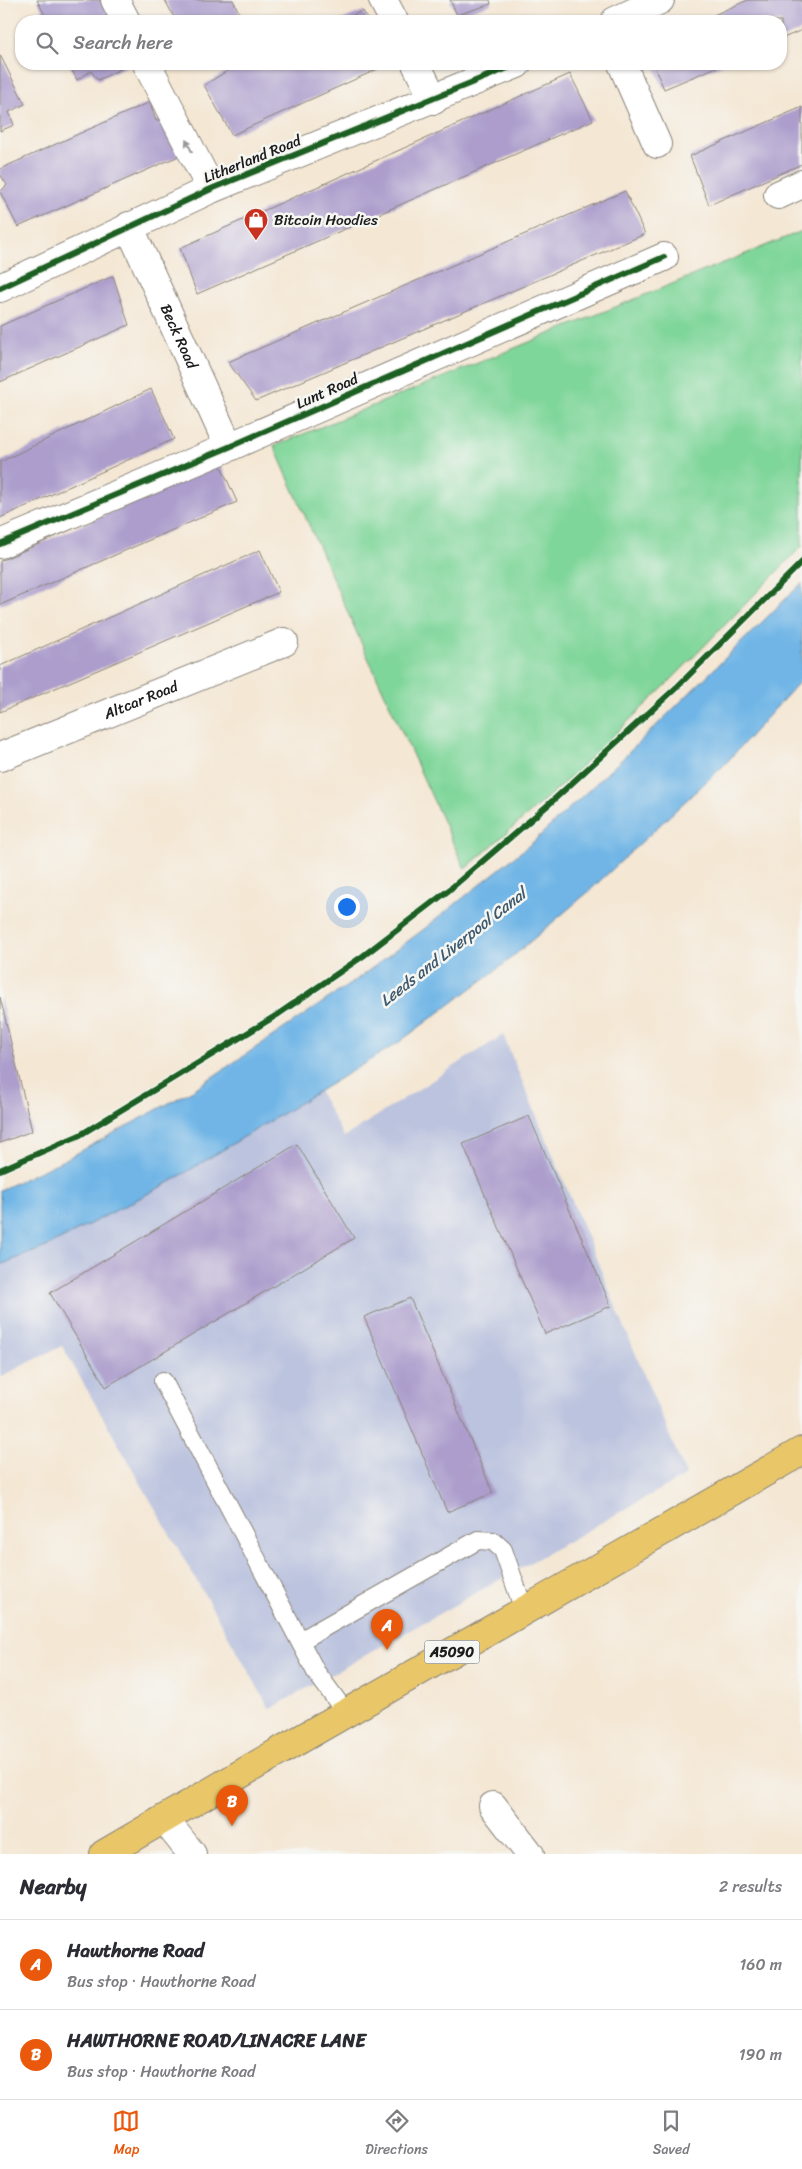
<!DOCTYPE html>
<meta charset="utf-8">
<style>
body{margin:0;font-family:Sriracha,sans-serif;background:#f7f7f7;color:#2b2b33}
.you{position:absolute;left:346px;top:906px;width:18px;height:18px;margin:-12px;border:4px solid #fff;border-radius:50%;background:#1a73e8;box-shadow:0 0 0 8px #1a73e833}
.badge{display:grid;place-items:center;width:32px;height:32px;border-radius:50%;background:#ea580c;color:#fff;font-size:16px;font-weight:700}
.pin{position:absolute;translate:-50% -41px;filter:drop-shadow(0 1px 2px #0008)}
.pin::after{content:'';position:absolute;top:26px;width:18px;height:15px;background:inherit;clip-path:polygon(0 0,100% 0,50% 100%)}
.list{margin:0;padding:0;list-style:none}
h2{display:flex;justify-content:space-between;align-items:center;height:65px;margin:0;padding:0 20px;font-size:21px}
h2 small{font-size:16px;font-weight:400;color:#7c7c81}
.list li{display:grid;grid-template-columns:32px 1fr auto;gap:15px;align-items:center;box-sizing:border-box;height:90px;padding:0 20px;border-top:1px solid #e1e1e2}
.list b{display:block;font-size:19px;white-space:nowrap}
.list p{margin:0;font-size:16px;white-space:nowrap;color:#7c7c81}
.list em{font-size:16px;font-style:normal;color:#7c7c81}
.icon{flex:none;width:28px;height:28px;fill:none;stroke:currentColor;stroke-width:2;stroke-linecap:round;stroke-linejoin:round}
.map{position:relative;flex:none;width:802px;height:1854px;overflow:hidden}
.search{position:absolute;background:#fff;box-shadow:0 1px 4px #0004;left:15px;right:15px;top:15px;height:55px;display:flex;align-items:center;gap:12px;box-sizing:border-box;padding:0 18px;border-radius:20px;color:#7c7c81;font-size:19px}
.sheet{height:245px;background:#fff}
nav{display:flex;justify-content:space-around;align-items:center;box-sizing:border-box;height:70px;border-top:1px solid #e1e1e2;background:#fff;font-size:14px;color:#7c7c81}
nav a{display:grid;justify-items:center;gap:2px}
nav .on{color:#ea580c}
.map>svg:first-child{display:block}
</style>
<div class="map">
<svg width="802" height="1854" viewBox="0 0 802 1854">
<rect width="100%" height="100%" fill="#f6f6f2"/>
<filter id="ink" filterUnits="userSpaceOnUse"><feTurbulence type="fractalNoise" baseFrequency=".02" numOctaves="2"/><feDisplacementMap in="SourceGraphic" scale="10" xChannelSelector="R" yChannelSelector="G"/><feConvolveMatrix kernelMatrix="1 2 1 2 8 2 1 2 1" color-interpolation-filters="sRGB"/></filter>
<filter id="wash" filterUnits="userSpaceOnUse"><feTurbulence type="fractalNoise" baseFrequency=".0096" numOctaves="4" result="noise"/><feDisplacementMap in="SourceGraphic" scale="20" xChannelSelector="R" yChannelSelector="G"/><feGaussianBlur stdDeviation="1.12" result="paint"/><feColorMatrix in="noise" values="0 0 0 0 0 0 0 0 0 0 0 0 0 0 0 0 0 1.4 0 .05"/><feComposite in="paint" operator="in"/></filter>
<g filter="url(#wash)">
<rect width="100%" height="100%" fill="#f4e7d4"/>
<path fill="#bbc3de" d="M 503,1035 L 686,1475 L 270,1709 L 62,1346 L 0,1377 L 0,1265 L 46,1247 L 170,1182 L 319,1091 L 344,1137 Z"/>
<path fill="#7fd69a" stroke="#4e795b" d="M 802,231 L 802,546 L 670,681 L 571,777 L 465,869 L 364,649 L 274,446 Z"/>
<path fill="#70b5e6" stroke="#466881" d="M 802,583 L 802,679 L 725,764 L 587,893 L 504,964 L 398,1043 L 170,1182 L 46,1247 L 0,1265 L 0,1190 L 68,1158 L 193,1090 L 356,980 L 424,929 L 532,843 L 620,761 Z"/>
<g id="blocks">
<path fill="#ac9dcc" d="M 37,0 L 105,0 L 116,21 L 48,21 Z
M 165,0 L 233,0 L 243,21 L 176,21 Z
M 450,0 L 490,0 L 491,4 L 457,15 Z
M 748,0 L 802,0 L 802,30 L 781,39 L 781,21 L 700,21 Z
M 363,11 L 369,21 L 339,21 Z
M 0,55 L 25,104 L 9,112 L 14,125 L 0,131 Z
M 69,64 L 131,64 L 98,80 L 91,71 L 77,80 Z
M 239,64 L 389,64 L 232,135 L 204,85 Z
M 653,64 L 724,64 L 664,89 Z
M 570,74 L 593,120 L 197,294 L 180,248 Z
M 150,102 L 156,121 L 164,117 L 181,155 L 18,227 L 0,192 L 7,185 L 0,174 L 0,169 Z
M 802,107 L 802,164 L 709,205 L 690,156 Z
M 625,191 L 645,234 L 256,401 L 228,362 Z
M 113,276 L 129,325 L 0,382 L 0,326 Z
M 151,389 L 174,439 L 0,518 L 0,462 Z
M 220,464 L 237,502 L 0,605 L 0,561 Z
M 260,550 L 279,592 L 0,712 L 0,666 Z
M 0,997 L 32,1131 L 0,1143 Z
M 529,1116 L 611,1306 L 545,1334 L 463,1144 Z
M 297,1144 L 354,1238 L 106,1387 L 50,1293 Z
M 410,1298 L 493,1493 L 447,1512 L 364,1317 Z"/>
</g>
</g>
<g filter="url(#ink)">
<use href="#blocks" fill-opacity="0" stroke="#888278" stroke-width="1"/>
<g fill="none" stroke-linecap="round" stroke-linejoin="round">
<defs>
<path id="service" d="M 163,1381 L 316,1672 L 346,1713
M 300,1641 L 478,1540 L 493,1541 L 503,1550 L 524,1610"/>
<g id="minor">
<path d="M 115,0 L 126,21"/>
<path d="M 383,0 L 394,21"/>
<path d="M 615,21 L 660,0"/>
<path d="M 147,64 L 211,189"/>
<path d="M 416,64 L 434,100"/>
<path d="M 622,64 L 657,144"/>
<path d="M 778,195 L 802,184"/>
<path id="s1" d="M 129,226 L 229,447"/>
<path d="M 0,288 L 211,189 L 517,64"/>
<path d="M 0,544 L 229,447 L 664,257"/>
<path id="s2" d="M 0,757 L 284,642"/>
<path d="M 493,1806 L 530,1854"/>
<path d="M 164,1819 L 192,1854"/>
</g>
<path id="primary" d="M 104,1854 L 287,1747 L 802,1451"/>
</defs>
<use href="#service" stroke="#888278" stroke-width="20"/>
<use href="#minor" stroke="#888278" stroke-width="30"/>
<use href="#primary" stroke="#888278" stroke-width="30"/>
<use href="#service" stroke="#fff" stroke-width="18"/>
<use href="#minor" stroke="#fff" stroke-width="28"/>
<use href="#primary" stroke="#e9c769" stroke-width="28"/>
<defs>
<path id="cycleway" d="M 0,288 L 211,189 L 517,64
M 0,544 L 229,447 L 664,257
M 0,1170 L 80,1135 L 277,1015 L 363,956 L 449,890 L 548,805 L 677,687 L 802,562"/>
</defs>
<use href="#cycleway" stroke="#f6f6f2" stroke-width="9"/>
<use href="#cycleway" stroke="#1b5e20" stroke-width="6"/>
</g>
<defs><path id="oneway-solid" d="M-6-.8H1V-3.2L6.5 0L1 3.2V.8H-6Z" transform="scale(1.25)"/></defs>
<use fill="#999" href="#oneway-solid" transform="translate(189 146) rotate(-117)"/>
</g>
<defs>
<symbol id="shop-pin" viewBox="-11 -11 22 30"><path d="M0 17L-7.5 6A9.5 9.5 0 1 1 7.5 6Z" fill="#c8321e" stroke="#f6f6f2"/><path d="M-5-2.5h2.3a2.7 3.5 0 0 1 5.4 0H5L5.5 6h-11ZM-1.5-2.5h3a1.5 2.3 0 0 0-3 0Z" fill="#fff"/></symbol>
</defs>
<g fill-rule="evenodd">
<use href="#shop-pin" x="242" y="206" width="28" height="38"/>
</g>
<g text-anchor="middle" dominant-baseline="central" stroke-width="5" stroke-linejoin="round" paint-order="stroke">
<rect fill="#f6f6f2" stroke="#5d5d5c" stroke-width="1" x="424.5" y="1640.5" width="55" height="23" rx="4"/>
<g font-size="14" font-weight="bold" fill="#1c1c1c">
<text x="452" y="1652">A5090</text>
</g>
<g font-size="15" fill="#1c1c1c" stroke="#f6f6f2">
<text transform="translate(252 159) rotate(-22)">Litherland Road</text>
<text stroke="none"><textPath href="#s1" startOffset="121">Beck Road</textPath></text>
<text transform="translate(327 391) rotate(-24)">Lunt Road</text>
<text stroke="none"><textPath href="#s2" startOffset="152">Altcar Road</textPath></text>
</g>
<g font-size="15" fill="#1c1c1c" stroke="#f6f6f2" text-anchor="start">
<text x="274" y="220">Bitcoin Hoodies</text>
</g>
<g font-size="16" font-style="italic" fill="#3e596d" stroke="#f6f6f2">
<text transform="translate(453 947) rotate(-38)">Leeds and Liverpool Canal</text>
</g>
</g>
</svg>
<div class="you"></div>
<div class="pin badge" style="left:387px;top:1650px">A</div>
<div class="pin badge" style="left:232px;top:1826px">B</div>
<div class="search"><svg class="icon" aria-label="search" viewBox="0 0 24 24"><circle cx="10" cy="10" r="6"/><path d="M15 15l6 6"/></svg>Search here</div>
</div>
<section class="sheet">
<h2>Nearby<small>2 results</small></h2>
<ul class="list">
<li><span class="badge">A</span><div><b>Hawthorne Road</b><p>Bus stop · Hawthorne Road</p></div><em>160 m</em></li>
<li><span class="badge">B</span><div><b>HAWTHORNE ROAD/LINACRE LANE</b><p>Bus stop · Hawthorne Road</p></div><em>190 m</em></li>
</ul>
</section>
<nav>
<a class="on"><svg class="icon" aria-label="map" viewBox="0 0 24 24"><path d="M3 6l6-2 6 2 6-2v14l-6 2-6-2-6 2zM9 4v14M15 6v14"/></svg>Map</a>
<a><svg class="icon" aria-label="directions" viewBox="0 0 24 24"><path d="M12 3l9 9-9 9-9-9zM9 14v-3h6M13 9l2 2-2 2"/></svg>Directions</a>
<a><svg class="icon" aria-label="saved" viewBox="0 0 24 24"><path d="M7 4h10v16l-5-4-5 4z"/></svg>Saved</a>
</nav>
